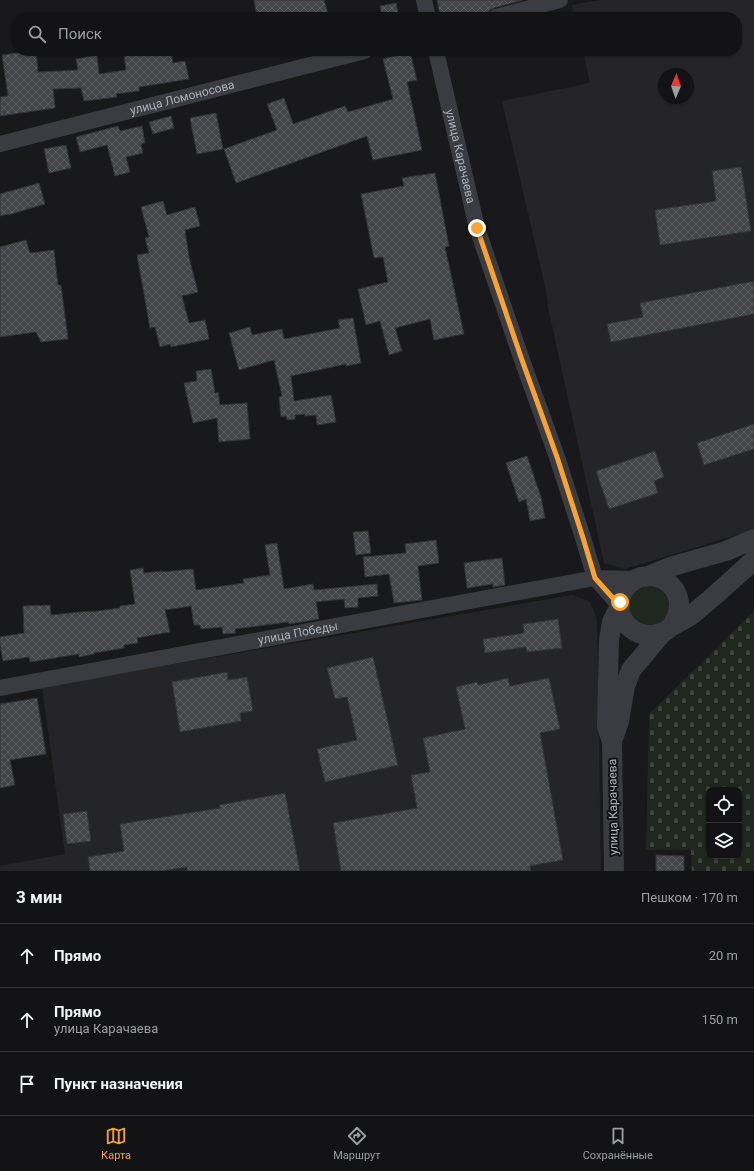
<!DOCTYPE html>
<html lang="ru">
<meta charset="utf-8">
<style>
body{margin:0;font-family:Roboto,sans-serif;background:#1c1c1e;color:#f1f3f6}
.controls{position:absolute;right:12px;bottom:12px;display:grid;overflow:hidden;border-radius:8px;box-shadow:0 1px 3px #0004}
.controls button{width:36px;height:36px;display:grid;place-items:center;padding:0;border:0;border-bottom:1px solid #323234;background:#131315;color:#f1f3f6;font:20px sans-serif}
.compass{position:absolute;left:658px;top:68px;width:36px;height:36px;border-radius:50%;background:#131315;box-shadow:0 1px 3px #0004;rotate:2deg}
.stop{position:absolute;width:12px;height:12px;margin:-9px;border:3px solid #fba232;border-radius:50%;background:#fff}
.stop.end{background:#fba232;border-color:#fff;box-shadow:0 1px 4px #0008}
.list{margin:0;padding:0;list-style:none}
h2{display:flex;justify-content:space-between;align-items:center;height:52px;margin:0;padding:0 16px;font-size:17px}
h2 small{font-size:13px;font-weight:400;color:#9d9ea0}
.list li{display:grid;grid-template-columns:26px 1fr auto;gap:12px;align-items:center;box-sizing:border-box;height:64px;padding:0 16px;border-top:1px solid #323234}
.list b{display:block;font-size:15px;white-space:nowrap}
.list p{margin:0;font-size:13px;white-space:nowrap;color:#9d9ea0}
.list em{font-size:13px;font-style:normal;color:#9d9ea0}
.icon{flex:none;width:22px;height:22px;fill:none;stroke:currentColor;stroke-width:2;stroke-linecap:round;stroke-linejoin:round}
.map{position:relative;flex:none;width:754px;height:871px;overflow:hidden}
.search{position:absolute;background:#131315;box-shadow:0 1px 3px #0004;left:12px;right:12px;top:12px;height:44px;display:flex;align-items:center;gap:10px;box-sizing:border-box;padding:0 14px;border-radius:16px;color:#9d9ea0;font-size:15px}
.sheet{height:244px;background:#131315}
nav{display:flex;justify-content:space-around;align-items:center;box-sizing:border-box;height:56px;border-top:1px solid #323234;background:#131315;font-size:11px;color:#9d9ea0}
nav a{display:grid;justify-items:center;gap:2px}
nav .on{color:#fba232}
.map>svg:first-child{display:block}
</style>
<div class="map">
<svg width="754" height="871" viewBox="0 0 754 871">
<defs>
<pattern id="cemetery-stones" width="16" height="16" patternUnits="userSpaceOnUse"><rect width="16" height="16" fill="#1f271f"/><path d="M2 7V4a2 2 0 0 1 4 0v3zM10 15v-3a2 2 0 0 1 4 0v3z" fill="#3d443e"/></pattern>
<pattern id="building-cross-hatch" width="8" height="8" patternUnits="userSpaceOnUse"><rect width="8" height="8" fill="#434549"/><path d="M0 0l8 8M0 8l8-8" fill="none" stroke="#5b5d61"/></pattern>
</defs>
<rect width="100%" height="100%" fill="#19191c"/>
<path fill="#252529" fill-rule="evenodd" d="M 599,0 L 754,0 L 754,528 L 750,531 L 625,569 L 604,563 L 548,307 L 546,291 L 502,101 L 590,83 L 583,51 L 737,51 L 737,17 L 575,17 L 572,5 ZM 664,74 L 688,74 L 688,98 L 664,98 Z
M 572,595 L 589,601 L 597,618 L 601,871 L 0,871 L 0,866 L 65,854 L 42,687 Z"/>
<path fill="#1f271f" d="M629 606a20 20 0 1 1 40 0a20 20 0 1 1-40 0Z"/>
<path fill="url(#cemetery-stones)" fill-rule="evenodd" d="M 754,611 L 754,871 L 692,871 L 691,850 L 646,850 L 649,714 ZM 709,790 L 739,790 L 739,856 L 709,856 Z"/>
<path fill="url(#building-cross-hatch)" stroke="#333438" d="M 254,0 L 324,0 L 329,17 L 257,17 Z
M 437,0 L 523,0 L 494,8 L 490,10 L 487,14 L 471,17 L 440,17 Z
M 396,3 L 399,17 L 382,17 L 380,6 Z
M 32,51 L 36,51 L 38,72 L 78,70 L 76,59 L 97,55 L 99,74 L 126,70 L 124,55 L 146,52 L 146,51 L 171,51 L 173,63 L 185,61 L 189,79 L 139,87 L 139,91 L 116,94 L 117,97 L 84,101 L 81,88 L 53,89 L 55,108 L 0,116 L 0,97 L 8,96 L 2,55 Z
M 410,52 L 417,80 L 407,82 L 422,150 L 373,160 L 367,136 L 236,183 L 224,149 L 277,130 L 267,104 L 284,98 L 293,124 L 345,106 L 348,112 L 393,99 L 383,59 Z
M 216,113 L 223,149 L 197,154 L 190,118 Z
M 171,116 L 174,128 L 153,134 L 149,122 Z
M 118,126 L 120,131 L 142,126 L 145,143 L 141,144 L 143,153 L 126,157 L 130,172 L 115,176 L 107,145 L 80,152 L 76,137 Z
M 66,145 L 71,168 L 49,173 L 44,149 Z
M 741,167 L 751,231 L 660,245 L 655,210 L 716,201 L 712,171 Z
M 435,173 L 449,246 L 445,247 L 464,334 L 434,340 L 430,319 L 395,328 L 402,351 L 389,355 L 380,321 L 366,325 L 358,289 L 388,282 L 383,257 L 374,258 L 361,194 L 404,186 L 402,178 Z
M 39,183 L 45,204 L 8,215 L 8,214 L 0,216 L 0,194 Z
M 163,201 L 167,215 L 195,207 L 200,226 L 185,230 L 189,257 L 198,292 L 182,296 L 189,323 L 205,320 L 209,339 L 171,347 L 170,344 L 160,347 L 155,327 L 150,328 L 137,255 L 149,253 L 145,238 L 149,237 L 141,207 Z
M 26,240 L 30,253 L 54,250 L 58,285 L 61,285 L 68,339 L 41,342 L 36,332 L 0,337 L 0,247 Z
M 754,281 L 754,314 L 611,342 L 607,324 L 643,317 L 640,303 Z
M 353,318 L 361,363 L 346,366 L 346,364 L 291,376 L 294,401 L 331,395 L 336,422 L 317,425 L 316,415 L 305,416 L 305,414 L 295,415 L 295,419 L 287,420 L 286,416 L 281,417 L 279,397 L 282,396 L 274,360 L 239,370 L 229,333 L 250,327 L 252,335 L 282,329 L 284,339 L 340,328 L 338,320 Z
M 211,369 L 215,393 L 218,392 L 220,405 L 247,403 L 250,439 L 219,442 L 217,418 L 193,423 L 184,383 L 197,381 L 196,371 Z
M 754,424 L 754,449 L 704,465 L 697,443 Z
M 655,451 L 664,477 L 654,481 L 658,493 L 609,509 L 596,471 Z
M 527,456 L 541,497 L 545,518 L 530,521 L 526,499 L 519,502 L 506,463 Z
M 368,531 L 371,553 L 356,555 L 353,532 Z
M 436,540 L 439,563 L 418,566 L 422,600 L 394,603 L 389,574 L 365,577 L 363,557 L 406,553 L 405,544 Z
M 277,543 L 284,589 L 313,584 L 314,590 L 377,584 L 378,596 L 358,598 L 358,607 L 345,608 L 344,599 L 316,602 L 319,619 L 289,624 L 288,622 L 235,629 L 236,633 L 223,634 L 222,627 L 201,629 L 200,625 L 194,625 L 191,606 L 165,610 L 170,632 L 137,638 L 138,643 L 124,645 L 124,648 L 94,653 L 94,654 L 79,657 L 79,654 L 30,662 L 29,657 L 3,661 L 0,645 L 0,637 L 24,633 L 23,606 L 50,605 L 51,615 L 90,611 L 90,612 L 120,608 L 120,606 L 135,604 L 130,570 L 143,568 L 144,573 L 162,571 L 162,572 L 193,569 L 196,590 L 244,583 L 243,579 L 270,575 L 265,545 Z
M 502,558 L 505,585 L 493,587 L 493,584 L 467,588 L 464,563 Z
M 558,619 L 562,648 L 527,652 L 526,647 L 485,653 L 483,639 L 524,633 L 523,624 Z
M 373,657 L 398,765 L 325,782 L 317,749 L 357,740 L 347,697 L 335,699 L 327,668 Z
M 227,672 L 228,680 L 247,677 L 253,711 L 240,713 L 241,721 L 180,732 L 172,682 Z
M 508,678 L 510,686 L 549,678 L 560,729 L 540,733 L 563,860 L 530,866 L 531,871 L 341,871 L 333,823 L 417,808 L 411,775 L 430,772 L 423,738 L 465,729 L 456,687 L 477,682 L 478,685 Z
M 37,698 L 46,754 L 10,760 L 15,785 L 0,788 L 0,704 Z
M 285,793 L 300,871 L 187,871 L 187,867 L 162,871 L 90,871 L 88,857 L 124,851 L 120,824 L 220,808 L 219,805 Z
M 87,811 L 91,841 L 67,844 L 63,814 Z
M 656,855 L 684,856 L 684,871 L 656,871 Z"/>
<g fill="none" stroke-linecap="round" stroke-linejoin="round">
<g stroke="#3a3c41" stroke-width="16">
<path d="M 424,0 L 428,17"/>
<path d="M 496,17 L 560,0"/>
<path id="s1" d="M 436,51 L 477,228 L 522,360 L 557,457 L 584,541 L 595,578 L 620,606"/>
<path id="s2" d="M 0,144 L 365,51"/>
<path id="s3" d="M 0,688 L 595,578 L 638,579"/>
</g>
<path stroke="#3a3c41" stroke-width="20" d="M 646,577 L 673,566 L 726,551 L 754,539
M 671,627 C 699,588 646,557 624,590 C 608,615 635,643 661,633 C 665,632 668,629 671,627 C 677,623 684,620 690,616 C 712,599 733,579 754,560
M 614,736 L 619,721 L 625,686 L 631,670 L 663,632
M 614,871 L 612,742 L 607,726 L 609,640 L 612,622 L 620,606"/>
</g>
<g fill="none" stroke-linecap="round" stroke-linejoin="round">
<path stroke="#fba232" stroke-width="5" d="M 477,228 L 522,360 L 557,457 L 584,541 L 595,578 L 620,606 L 620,602"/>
</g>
<g text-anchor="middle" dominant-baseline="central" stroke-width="4" stroke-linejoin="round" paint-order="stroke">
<g font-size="12" fill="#abb2bc" stroke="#141417">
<text stroke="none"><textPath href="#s2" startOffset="188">улица Ломоносова</textPath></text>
<text stroke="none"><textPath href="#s1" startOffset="108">улица Карачаева</textPath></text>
<text stroke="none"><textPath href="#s3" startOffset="303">улица Победы</textPath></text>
<text transform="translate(613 807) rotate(-91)">улица Карачаева</text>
</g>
</g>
</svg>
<div class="controls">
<button><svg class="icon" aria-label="locate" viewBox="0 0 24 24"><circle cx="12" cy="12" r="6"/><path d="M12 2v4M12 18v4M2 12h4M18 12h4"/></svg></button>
<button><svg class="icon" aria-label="layers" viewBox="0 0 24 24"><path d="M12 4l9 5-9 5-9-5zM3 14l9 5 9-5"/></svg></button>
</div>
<svg class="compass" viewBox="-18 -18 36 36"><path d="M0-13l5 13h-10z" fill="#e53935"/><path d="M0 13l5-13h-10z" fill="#9d9ea0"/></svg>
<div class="stop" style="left:620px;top:602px"></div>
<div class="stop end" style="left:477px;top:228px"></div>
<div class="search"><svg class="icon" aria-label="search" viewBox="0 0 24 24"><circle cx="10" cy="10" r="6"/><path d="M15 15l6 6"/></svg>Поиск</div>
</div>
<section class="sheet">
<h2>3 мин<small>Пешком · 170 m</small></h2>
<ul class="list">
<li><svg class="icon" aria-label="ahead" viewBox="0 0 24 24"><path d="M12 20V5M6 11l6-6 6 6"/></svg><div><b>Прямо</b></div><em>20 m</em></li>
<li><svg class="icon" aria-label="ahead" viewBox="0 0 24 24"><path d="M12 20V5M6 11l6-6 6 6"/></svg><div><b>Прямо</b><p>улица Карачаева</p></div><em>150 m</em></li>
<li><svg class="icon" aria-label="arrive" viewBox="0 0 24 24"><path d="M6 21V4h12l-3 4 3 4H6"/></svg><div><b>Пункт назначения</b></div></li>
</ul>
</section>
<nav>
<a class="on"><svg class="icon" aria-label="map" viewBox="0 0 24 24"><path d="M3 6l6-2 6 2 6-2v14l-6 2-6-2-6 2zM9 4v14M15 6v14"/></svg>Карта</a>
<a><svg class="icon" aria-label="directions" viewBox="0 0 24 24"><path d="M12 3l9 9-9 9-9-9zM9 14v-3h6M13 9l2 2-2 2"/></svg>Маршрут</a>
<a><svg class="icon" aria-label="saved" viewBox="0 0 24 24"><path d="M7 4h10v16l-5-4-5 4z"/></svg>Сохранённые</a>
</nav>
